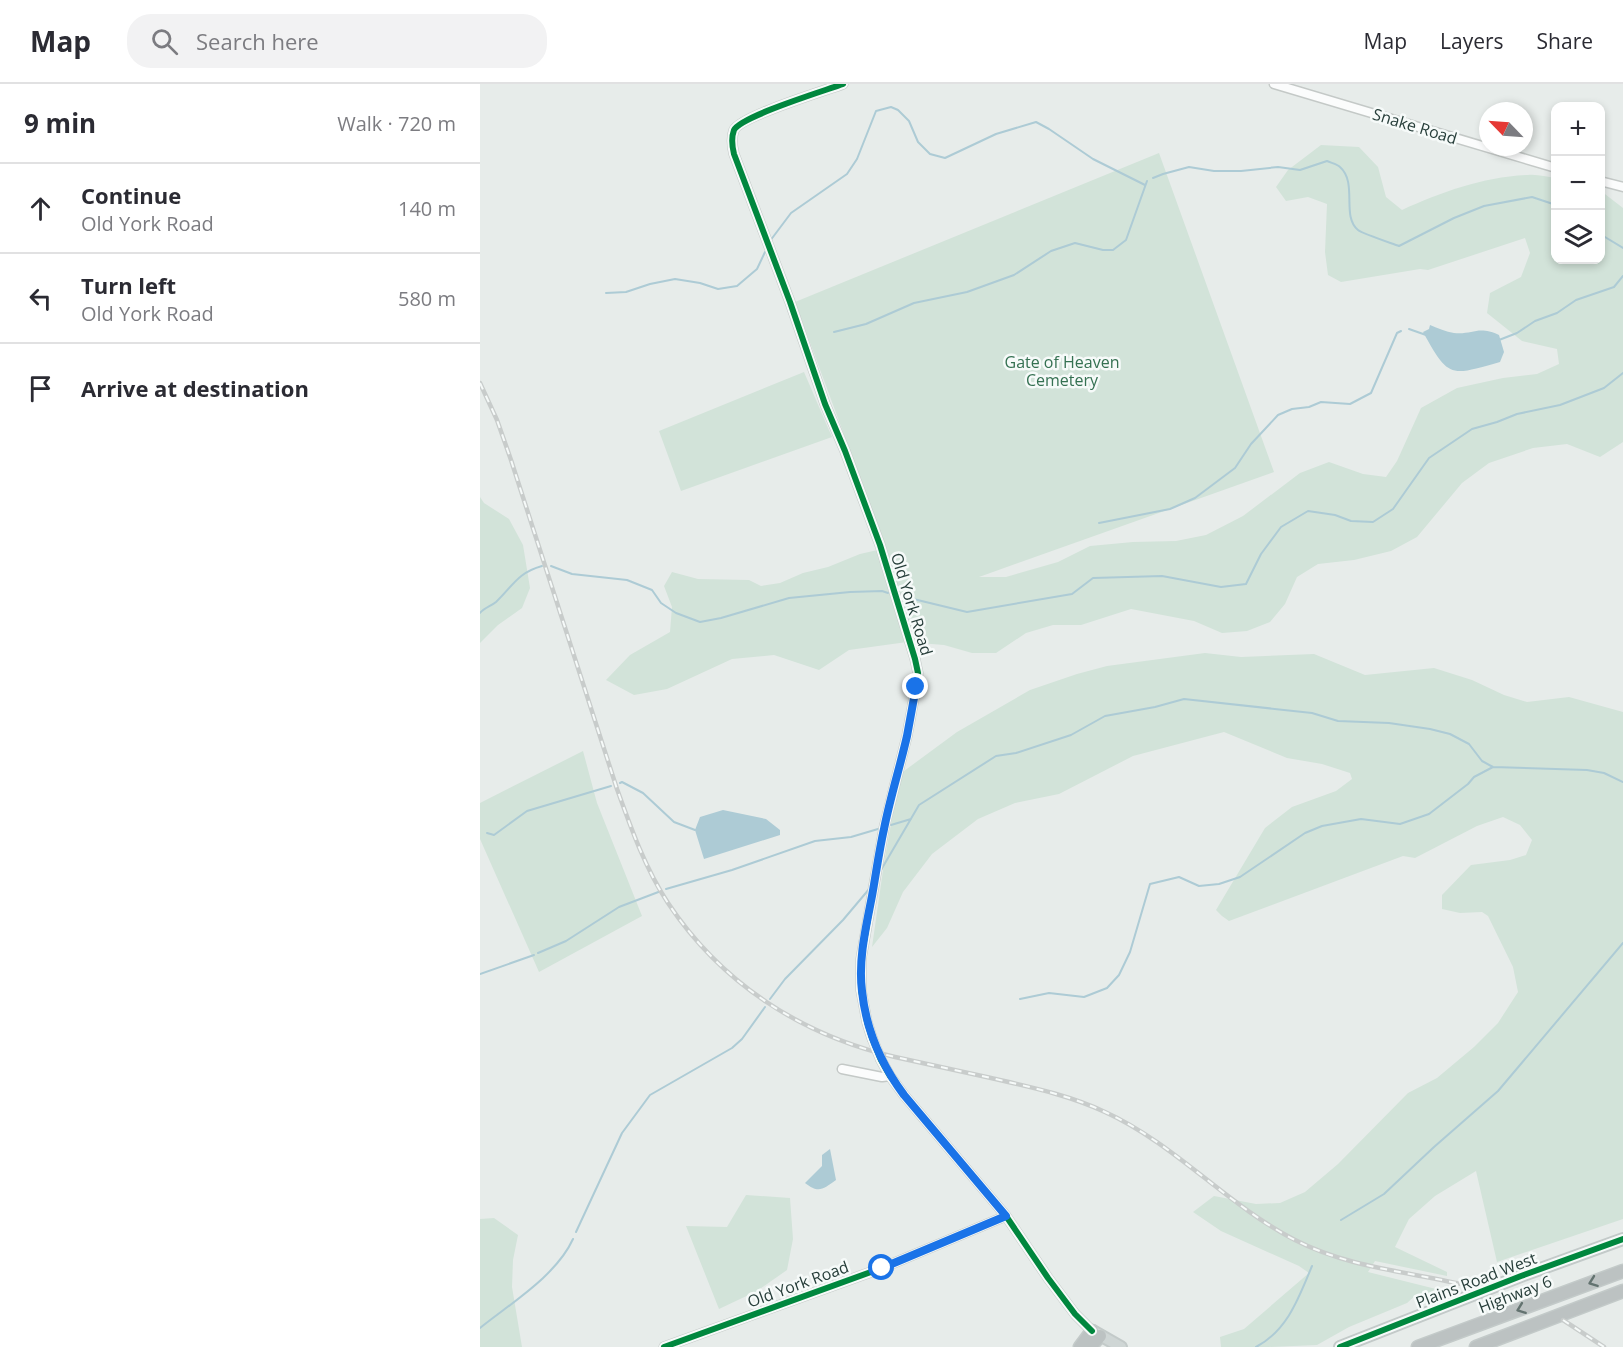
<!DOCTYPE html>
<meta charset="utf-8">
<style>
body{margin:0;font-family:"Open Sans",sans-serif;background:#f2f2f3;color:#2b2b33}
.controls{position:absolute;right:18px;top:18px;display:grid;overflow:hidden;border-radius:12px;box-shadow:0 3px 9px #0003}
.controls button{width:54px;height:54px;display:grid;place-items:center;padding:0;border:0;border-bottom:2px solid #e1e1e2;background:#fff;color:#2b2b33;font:30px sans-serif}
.compass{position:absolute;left:999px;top:18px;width:54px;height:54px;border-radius:50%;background:#fff;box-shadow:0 3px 9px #0003;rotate:295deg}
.stop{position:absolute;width:18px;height:18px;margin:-14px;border:4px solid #1a73e8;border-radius:50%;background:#fff}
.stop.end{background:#1a73e8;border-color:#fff;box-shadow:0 2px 6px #0008}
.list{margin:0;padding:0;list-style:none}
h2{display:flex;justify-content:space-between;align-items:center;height:78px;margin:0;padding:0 24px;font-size:26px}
h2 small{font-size:20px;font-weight:400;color:#7c7c81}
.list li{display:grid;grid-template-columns:39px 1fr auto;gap:18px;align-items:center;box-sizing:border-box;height:90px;padding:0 24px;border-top:2px solid #e1e1e2}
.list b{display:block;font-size:22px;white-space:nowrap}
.list p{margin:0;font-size:20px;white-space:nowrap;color:#7c7c81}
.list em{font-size:20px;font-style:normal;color:#7c7c81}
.icon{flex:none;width:33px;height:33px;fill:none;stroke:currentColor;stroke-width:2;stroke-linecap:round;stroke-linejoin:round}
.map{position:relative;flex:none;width:1143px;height:1263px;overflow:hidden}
header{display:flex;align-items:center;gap:36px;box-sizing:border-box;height:84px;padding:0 30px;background:#fff;border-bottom:2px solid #e1e1e2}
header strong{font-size:28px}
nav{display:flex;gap:33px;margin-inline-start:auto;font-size:21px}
.search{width:420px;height:54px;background:#f2f2f3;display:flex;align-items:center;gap:15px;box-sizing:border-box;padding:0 21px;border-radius:24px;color:#7c7c81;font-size:22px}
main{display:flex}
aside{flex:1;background:#fff}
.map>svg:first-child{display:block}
</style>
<header>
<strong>Map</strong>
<div class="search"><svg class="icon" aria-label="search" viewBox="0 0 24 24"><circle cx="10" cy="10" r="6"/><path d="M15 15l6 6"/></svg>Search here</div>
<nav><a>Map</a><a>Layers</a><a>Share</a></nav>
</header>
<main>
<aside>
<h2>9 min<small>Walk · 720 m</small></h2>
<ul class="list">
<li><svg class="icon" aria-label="ahead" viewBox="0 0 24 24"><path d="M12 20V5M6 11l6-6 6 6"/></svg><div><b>Continue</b><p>Old York Road</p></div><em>140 m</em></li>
<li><svg class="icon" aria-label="left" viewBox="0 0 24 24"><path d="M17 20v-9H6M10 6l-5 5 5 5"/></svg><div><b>Turn left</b><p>Old York Road</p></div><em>580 m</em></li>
<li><svg class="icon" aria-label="arrive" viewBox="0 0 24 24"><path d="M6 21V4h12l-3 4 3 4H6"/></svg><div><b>Arrive at destination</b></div></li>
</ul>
</aside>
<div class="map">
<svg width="1143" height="1263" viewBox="0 0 1143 1263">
<rect width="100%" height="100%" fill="#e7ecea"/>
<path fill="#d2e3d9" d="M 841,61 L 879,63 L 898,83 L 906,113 L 922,126 C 962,108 1003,93 1048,91 C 1057,90 1067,93 1075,94 L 1076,176 L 1120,176 L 1121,107 L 1143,124 L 1143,358 L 1120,373 L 1087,360 L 1053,364 L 1009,379 L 982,399 L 937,453 L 911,467 L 874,476 L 838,480 L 817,493 L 805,520 L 790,538 L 767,547 L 742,549 L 714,537 L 651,525 L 601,541 L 573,541 L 546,549 L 516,569 L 492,569 L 464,561 L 427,558 L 369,566 L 339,586 L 294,571 L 252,575 L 187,605 L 154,611 L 126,596 L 150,571 L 190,548 L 192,523 L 184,502 L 192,488 L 218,495 L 269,496 L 281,502 L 300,499 L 323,489 L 348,483 L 380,470 L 402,465 L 407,467 L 315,218 L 679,69 L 794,388 L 499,493 L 526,493 L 578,478 L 610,462 L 653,458 L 696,457 L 726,451 L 763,432 L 820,389 L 849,378 L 883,390 L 906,393 L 917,377 L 941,324 L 977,304 L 1023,294 L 1057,290 L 1079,280 L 1077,265 L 1042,257 L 1007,229 L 1010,209 L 1041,193 L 1050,169 L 1045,154 L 948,186 L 940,185 L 861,198 L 848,191 L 845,168 L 847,120 L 828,113 L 806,117 L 796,103 L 808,86 Z
M 324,288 L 352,353 L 201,407 L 179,347 Z
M 0,413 L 4,419 L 29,435 L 43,461 L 50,504 L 42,524 L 18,541 L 0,559 Z
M 725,569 L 761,573 L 834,570 L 885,591 L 954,584 L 992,596 L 1024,611 L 1047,618 L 1089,613 L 1143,628 L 1143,1135 L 1017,1178 L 996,1087 L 955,1112 L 929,1135 L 915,1163 L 967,1188 L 967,1192 L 895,1177 L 888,1188 L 956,1205 L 947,1210 L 937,1210 L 927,1219 L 869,1243 L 837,1261 L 788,1263 L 741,1263 L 740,1253 L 764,1245 L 829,1189 L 819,1182 L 741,1147 L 713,1128 L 734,1112 L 776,1120 L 800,1119 L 825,1108 L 858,1080 L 928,1009 L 957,994 L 994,963 L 1018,939 L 1038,908 L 1033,883 L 1008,832 L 1002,828 L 980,829 L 962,825 L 962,811 L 991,781 L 1030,776 L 1046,771 L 1052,756 L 1040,741 L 1023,733 L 997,742 L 935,774 L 923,772 L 749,837 L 742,832 L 736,826 L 785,744 L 812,723 L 856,707 L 872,695 L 870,689 L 842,680 L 807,674 L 744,648 L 653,672 L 579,710 L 535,719 L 498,735 L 452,770 L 423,808 L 407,844 L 392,863 L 404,779 L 420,690 L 477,648 L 550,606 L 597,590 L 627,582 Z
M 103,667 L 117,719 L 162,832 L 59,888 L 0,755 L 0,719 Z
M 266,1111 L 310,1114 L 313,1155 L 307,1186 L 277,1207 L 239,1225 L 206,1142 L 247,1143 Z
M 14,1134 L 38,1151 L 33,1176 L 32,1203 L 42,1263 L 0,1263 L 0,1135 Z"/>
<path fill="#adcbd5" d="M 950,241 C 958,244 966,248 974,249 C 993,251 998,241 1019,251 L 1024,268 L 1020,278 C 970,292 969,295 943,248 L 949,245 Z
M 243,726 L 286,735 L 300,746 L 300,751 L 224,775 L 215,746 L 220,733 Z
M 350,1065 L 356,1096 C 343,1105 339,1110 325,1099 L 342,1082 L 342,1071 Z"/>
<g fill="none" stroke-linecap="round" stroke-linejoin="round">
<path stroke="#adcbd5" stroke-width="2" d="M 673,94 L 683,90 L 709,83 L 734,87 L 761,87 L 798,83 L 820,86 L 847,77 C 851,79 857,80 860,83 C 878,99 861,132 878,146 C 883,150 911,159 919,162 L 974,134 L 1004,122 L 1052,113 L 1076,121
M 1120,150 L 1143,164
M 290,157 L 311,129 L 367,90 L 377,75 L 396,27 L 411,23 L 418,26 L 429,37 L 438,58 L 450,70 L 465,74 L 516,50 L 556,38 L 569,45 L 613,75 L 665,101
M 126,209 L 146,208 L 170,200 L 195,195 L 220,199 L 238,205 L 257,202 L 277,185 L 285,168
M 929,245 L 946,251
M 354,248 L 386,240 L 434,219 L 487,208 L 534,191 L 571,167 L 595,159 L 623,166 L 633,166 L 646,156 L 667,97
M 1019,256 L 1037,249 L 1055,237 L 1077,229 L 1096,216 L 1134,203 L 1143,192
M 619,439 L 690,425 L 715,414 L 755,384 L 771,360 L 798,331 L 812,325 L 829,323 L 841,318 L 870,320 L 891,309 L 917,249 L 921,247
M 71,482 L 92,490 L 147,496 L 172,506 L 181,519 L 196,529 L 220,538 L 241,534 L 309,514 L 370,508 L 402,507 L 408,509
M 421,512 L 487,528 L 592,510 L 613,494 L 682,492 L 741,503 L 766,500 L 781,470 L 801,443 L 828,427 L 855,431 L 871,437 L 893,438 L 913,425 L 949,374 L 992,345 L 1017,338 L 1037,330 L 1080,321 L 1124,304 L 1143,289
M 0,529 C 4,524 11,522 16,518 C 33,502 37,489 62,482
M 140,699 L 142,698 L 163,709 L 194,738 L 215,746
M 411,741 L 431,735
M 7,749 L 14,751 L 47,727 L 131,702
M 401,786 L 439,721 L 516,672 L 536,669 L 591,651 L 625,632 L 675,623 L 704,615 L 832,629 L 858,637 L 909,639 L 950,645 L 970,650 L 989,660 L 1002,677 L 1013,683 L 1107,686 L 1124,689 L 1143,698
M 186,805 L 252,786 L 335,757 L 371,753 L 398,745
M 58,869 L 86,857 L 139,823 L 181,807
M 0,890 L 54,871
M 290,915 L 305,895 L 363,836 L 390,804
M 540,915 L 569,909 L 604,913 L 627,904 L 639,891 L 650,868 L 670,800 L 699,793 L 719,802 L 739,800 L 760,793 L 825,749 L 842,742 L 881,735 L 920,740 L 949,730 L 988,700 L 994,693 L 1013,683
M 861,1136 L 904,1110 L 954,1063 L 1018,1007 L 1143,859
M 96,1148 L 142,1049 L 170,1011 L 252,964 L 262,955 L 285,923
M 0,1244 C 31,1219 76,1192 93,1155
M 776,1263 C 808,1246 819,1213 832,1182"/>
<defs>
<path id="minor" d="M 363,0 C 344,7 261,32 254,46 C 251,54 252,62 254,70 L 310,218 L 345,320 L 365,367 L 400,461 L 435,575 L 438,589 L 436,603 L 427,652 L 404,744 L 381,875 L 381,906 L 387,938 L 392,954
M 794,0 L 1076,84
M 1120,97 L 1143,103
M 401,976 L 410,992 L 424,1011 L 526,1132 L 568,1194 L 595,1230 L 612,1247
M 362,985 L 402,993 L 410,992
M 184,1263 L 402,1184 L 526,1132"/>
<path id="major" d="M 613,1247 L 641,1263
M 860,1263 L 1041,1192 L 1143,1155"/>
<path id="highway" d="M 600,1263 L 612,1247
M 610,1263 L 620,1252
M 938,1263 L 1143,1187
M 996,1263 L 1143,1207"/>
</defs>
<use href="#minor" stroke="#c4c9c7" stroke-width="11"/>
<use href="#major" stroke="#c3cac9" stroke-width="14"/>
<use href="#highway" stroke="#c3cac9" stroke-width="15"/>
<use href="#minor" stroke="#fbfcfc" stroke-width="8"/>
<use href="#major" stroke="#cfd6d5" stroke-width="10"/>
<use href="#highway" stroke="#bcc2c2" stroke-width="12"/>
<defs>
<path id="rail" d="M 0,299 L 17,336 L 31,376 L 137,705 C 151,744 165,784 188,819 C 241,899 321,951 415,973 C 447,980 479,987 511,994 C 550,1003 589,1011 625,1028 C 695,1060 747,1121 815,1156 C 869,1184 931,1188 990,1202
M 1023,1210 L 1033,1214
M 1083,1236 L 1124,1263"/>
</defs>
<use href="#rail" stroke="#c8cccb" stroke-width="4.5"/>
<use href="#rail" stroke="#f6faf9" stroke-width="2" stroke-dasharray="7" stroke-linecap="butt"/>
<defs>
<path id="minor-bridge" d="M 392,954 L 401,976"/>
</defs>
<use href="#minor-bridge" stroke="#c4c9c7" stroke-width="11" stroke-linecap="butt"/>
<use href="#minor-bridge" stroke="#fbfcfc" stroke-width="8"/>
<defs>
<path id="cycleway" d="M 363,0 C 344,7 261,32 254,46 C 251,54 252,62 254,70 L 310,218 L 345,320 L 365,367 L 400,461 L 435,575 L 438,589 L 436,603 L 427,652 L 404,744 L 381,875 L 381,906 L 387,938 L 392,954 L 401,976 L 410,992 L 424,1011 L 526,1132 L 568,1194 L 595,1230 L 612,1247
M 184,1263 L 402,1184 L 526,1132
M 860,1263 L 1041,1192 L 1143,1155"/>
</defs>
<use href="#cycleway" stroke="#f6faf9" stroke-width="10"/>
<use href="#cycleway" stroke="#00873e" stroke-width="6"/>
</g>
<defs><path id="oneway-chevron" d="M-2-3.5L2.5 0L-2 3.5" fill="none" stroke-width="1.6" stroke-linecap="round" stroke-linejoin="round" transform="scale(1.5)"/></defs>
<g stroke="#637370">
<use href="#oneway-chevron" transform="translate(1113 1198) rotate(160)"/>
<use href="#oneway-chevron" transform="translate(1041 1225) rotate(159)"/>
</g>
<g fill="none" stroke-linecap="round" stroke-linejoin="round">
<path stroke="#1a73e8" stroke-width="8" d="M 402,1184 L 526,1132 L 424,1011 C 401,980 386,946 382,907 C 378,876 386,843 392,812 C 396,790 399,767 404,745 C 410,714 420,683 427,652 C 430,636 433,619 436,603"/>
</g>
<g text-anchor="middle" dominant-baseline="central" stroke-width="5" stroke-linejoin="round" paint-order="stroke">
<g font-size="16" fill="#273e3a" stroke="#f6faf9">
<text transform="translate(935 42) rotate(17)">Snake Road</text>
<text transform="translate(432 520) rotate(73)">Old York Road</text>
<text transform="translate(996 1196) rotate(-21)">Plains Road West</text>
<text transform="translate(318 1200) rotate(-20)">Old York Road</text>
<text transform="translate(1035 1210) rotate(-21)">Highway 6</text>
</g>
<g font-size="16" fill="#357152" stroke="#f6faf9">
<text x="582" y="278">Gate of Heaven<tspan x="582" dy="18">Cemetery</tspan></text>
</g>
</g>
</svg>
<div class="controls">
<button>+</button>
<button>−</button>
<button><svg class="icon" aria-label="layers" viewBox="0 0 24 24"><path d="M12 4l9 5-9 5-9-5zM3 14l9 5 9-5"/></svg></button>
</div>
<svg class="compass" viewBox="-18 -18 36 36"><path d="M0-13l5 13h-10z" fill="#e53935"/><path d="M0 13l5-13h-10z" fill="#7c7c81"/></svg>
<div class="stop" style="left:402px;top:1184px"></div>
<div class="stop end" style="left:436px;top:603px"></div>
</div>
</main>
